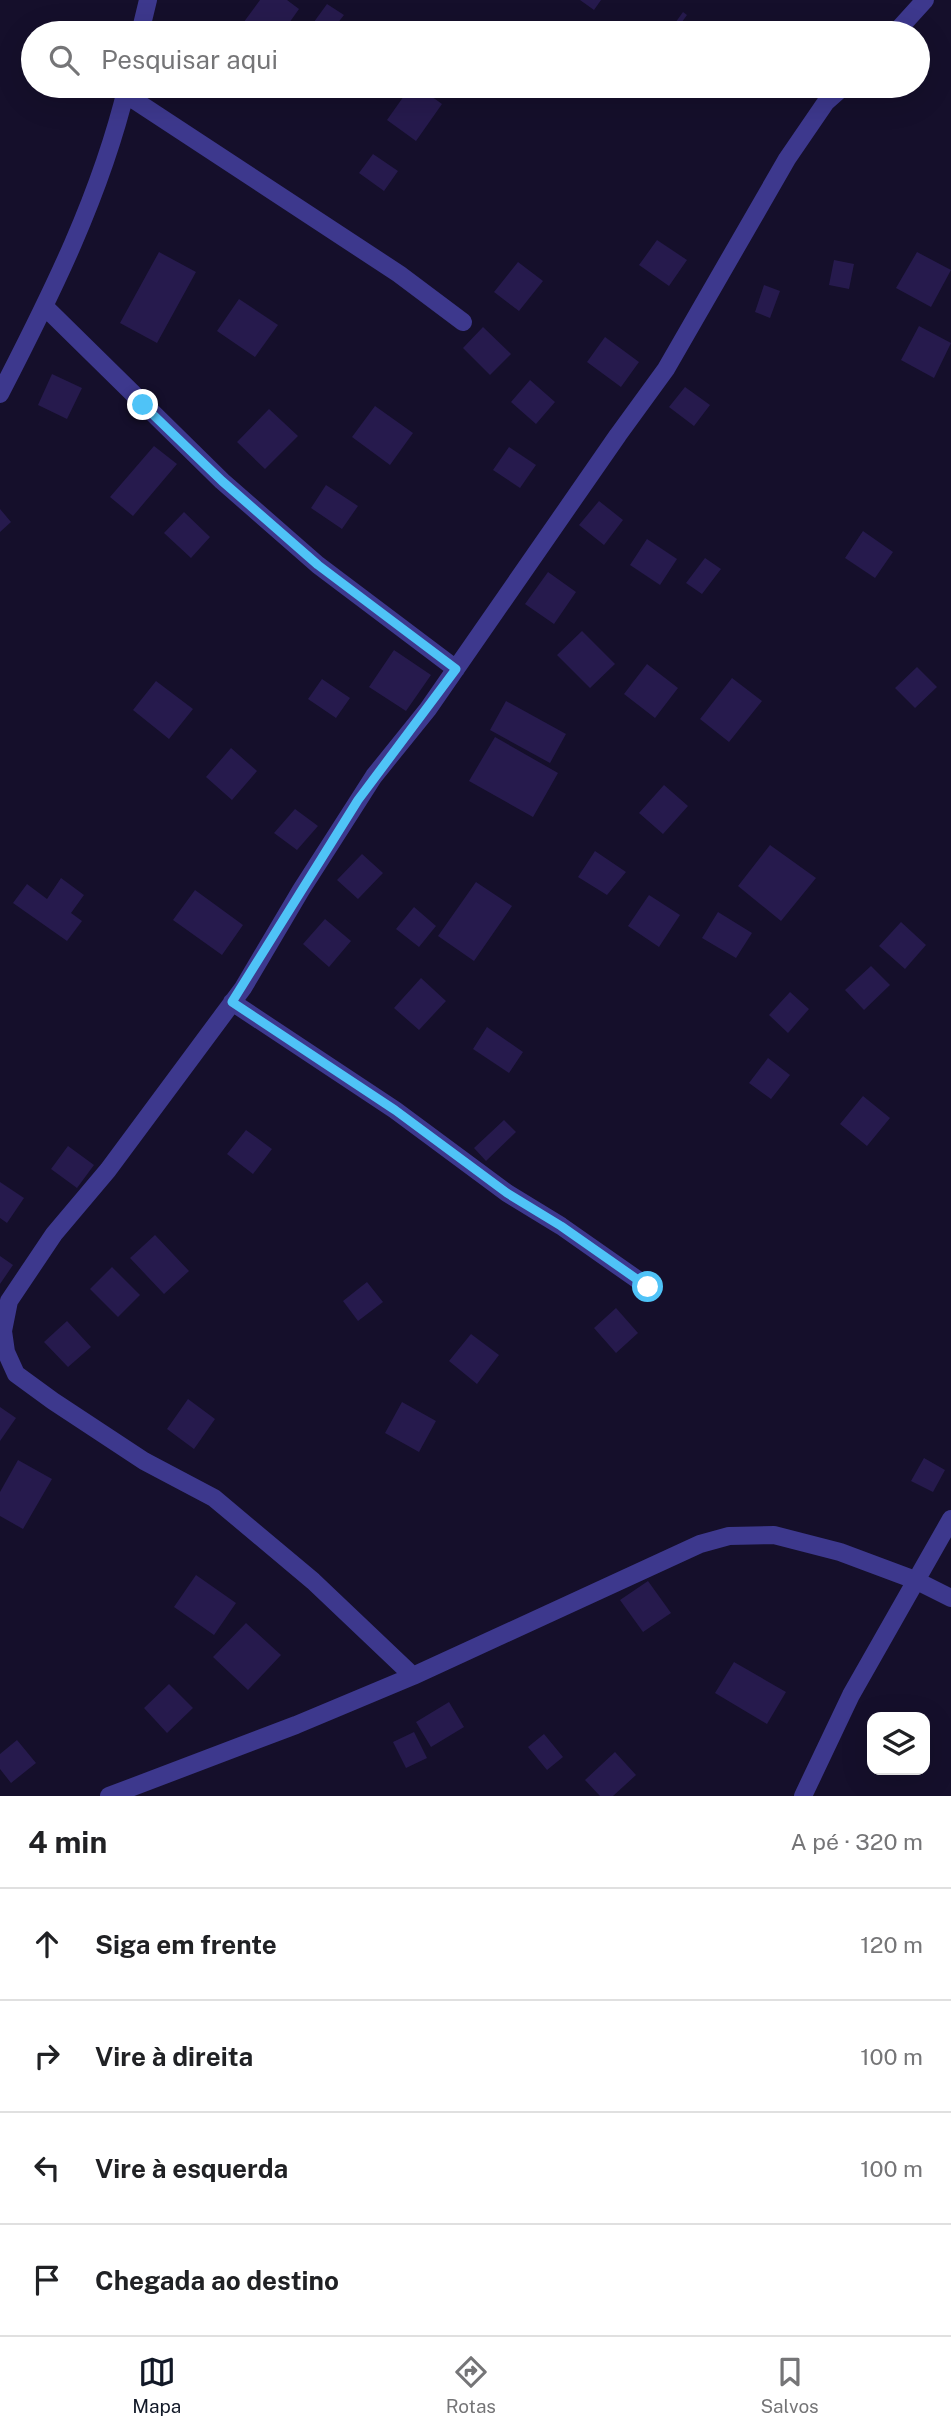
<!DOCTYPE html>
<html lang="pt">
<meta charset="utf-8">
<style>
body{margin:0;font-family:"Public Sans",sans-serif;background:#f2f2f2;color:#202124}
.controls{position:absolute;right:21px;bottom:21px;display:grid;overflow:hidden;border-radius:14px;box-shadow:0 7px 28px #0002}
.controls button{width:63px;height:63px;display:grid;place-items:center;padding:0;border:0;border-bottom:2px solid #e0e0e0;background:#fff;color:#202124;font:35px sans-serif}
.stop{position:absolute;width:21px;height:21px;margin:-16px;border:5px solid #4fc3f7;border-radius:50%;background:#fff}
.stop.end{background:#4fc3f7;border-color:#fff;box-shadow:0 2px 7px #0008}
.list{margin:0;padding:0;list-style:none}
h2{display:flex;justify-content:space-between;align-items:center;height:91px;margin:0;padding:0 28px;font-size:30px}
h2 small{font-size:23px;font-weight:400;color:#757577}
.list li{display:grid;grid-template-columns:46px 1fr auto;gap:21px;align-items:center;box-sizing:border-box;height:112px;padding:0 28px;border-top:2px solid #e0e0e0}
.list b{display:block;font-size:26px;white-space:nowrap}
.list em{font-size:23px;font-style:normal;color:#757577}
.icon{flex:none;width:38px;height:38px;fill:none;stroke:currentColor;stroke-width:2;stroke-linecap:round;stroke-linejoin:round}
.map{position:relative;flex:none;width:951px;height:1796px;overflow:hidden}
.search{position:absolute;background:#fff;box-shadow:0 7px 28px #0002;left:21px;right:21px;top:21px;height:77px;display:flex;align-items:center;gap:18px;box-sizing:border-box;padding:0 24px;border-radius:38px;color:#757577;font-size:26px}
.sheet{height:539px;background:#fff}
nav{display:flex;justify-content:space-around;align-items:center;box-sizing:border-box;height:98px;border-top:2px solid #e0e0e0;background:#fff;font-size:19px;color:#757577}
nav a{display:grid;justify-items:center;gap:4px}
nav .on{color:#111827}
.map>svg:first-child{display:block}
</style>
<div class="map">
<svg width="951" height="1796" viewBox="0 0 951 1796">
<rect width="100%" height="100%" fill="#150f2b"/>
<path fill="#261a4d" d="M 260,0 L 287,0 L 299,9 L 282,33 L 242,33 L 238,30 Z
M 580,0 L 601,0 L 594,10 Z
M 327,4 L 344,15 L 330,33 L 306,33 Z
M 683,12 L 687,15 L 674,33 L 668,33 Z
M 411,86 L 417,86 L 442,104 L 416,141 L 387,120 Z
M 373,154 L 398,171 L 384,191 L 359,173 Z
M 657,240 L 687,260 L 669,286 L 639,265 Z
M 159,252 L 196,272 L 157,343 L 120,323 Z
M 917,252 L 951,270 L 931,307 L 896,288 Z
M 834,260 L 854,264 L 849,289 L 829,285 Z
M 518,262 L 543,281 L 519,311 L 494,292 Z
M 764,285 L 780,291 L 770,318 L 755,312 Z
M 239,299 L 278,325 L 255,357 L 217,331 Z
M 919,326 L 951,343 L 934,378 L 901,360 Z
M 483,327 L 511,354 L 490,375 L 463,348 Z
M 605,337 L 639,362 L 621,387 L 587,362 Z
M 52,374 L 82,388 L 67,419 L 38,405 Z
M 530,380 L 555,402 L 536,424 L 511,402 Z
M 685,387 L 710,405 L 694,426 L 669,407 Z
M 375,406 L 413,433 L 390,465 L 352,437 Z
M 269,409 L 298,436 L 265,469 L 237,442 Z
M 154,446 L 177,464 L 133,516 L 110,497 Z
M 509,447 L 536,465 L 520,488 L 493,470 Z
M 326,485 L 358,506 L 342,529 L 311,508 Z
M 599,501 L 623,520 L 604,545 L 579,525 Z
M 0,509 L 11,522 L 0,532 Z
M 184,512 L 210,537 L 191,558 L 164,533 Z
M 863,531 L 893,552 L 875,578 L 845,558 Z
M 647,539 L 677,559 L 660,585 L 630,565 Z
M 705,558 L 721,569 L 702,594 L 686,583 Z
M 548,572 L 576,592 L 554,624 L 525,604 Z
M 582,631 L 615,664 L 590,688 L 557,655 Z
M 394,650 L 431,675 L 406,711 L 369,687 Z
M 647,664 L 678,688 L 655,718 L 624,694 Z
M 917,667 L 937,687 L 915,708 L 895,688 Z
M 732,678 L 762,701 L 729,742 L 700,719 Z
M 322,679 L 350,698 L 336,718 L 308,699 Z
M 156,681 L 193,709 L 169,739 L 133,710 Z
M 506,701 L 566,734 L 550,763 L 490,730 Z
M 495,737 L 558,773 L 533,817 L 469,781 Z
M 231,748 L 257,771 L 232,800 L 206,777 Z
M 664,785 L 688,806 L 663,834 L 639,813 Z
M 295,809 L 318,826 L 297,850 L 274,833 Z
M 770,845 L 816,878 L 781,921 L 738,886 Z
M 595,851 L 626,872 L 607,895 L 578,877 Z
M 362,854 L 383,873 L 358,899 L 337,880 Z
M 61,878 L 84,895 L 71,913 L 82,921 L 67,941 L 13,903 L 27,884 L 47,899 Z
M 476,882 L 512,906 L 474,961 L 438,936 Z
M 195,890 L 243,925 L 222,955 L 173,920 Z
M 649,895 L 680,915 L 659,947 L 628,926 Z
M 414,907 L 436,926 L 419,947 L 396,929 Z
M 718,912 L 752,933 L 736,958 L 702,938 Z
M 325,919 L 351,941 L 329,967 L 303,944 Z
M 901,922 L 926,945 L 905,969 L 879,946 Z
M 871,966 L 890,985 L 864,1010 L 845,990 Z
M 421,978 L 446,1001 L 419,1030 L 394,1008 Z
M 790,992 L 809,1009 L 788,1033 L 769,1015 Z
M 487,1027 L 523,1052 L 509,1073 L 473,1049 Z
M 768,1058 L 790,1075 L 771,1099 L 749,1083 Z
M 863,1096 L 890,1118 L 867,1146 L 840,1124 Z
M 504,1120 L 516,1132 L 486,1161 L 474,1148 Z
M 246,1130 L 272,1149 L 253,1174 L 227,1154 Z
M 68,1146 L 94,1165 L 77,1188 L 51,1169 Z
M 0,1182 L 24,1198 L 7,1223 L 0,1218 Z
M 155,1235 L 189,1271 L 164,1294 L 130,1258 Z
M 0,1256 L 13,1265 L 0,1284 Z
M 112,1267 L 140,1295 L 118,1317 L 90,1289 Z
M 367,1282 L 383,1302 L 358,1321 L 343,1301 Z
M 616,1308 L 638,1333 L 616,1353 L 594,1328 Z
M 67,1321 L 91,1347 L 68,1367 L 44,1342 Z
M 471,1334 L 499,1355 L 477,1384 L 449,1361 Z
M 188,1399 L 215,1419 L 194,1449 L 167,1429 Z
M 402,1402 L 436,1421 L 419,1452 L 385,1433 Z
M 0,1407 L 16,1418 L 0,1441 Z
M 924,1458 L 945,1470 L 933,1492 L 911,1481 Z
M 18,1460 L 52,1479 L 23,1529 L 0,1516 L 0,1492 Z
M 196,1575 L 236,1603 L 214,1635 L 174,1607 Z
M 648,1581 L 671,1613 L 643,1632 L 620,1600 Z
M 246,1623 L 281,1655 L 248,1690 L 213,1657 Z
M 734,1662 L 786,1692 L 767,1724 L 715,1693 Z
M 169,1684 L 193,1708 L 167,1733 L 144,1708 Z
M 449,1702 L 464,1727 L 431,1747 L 416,1722 Z
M 414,1732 L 427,1758 L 406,1768 L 393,1742 Z
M 544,1734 L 563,1757 L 547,1770 L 528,1747 Z
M 17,1740 L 36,1763 L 11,1783 L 0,1769 L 0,1754 Z
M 615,1752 L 636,1775 L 613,1796 L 600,1796 L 585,1780 Z"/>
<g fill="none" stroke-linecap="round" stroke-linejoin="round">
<path stroke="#3d388d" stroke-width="18" d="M 140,33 L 148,0
M 895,33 L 925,0
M 125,94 L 399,274 L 463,322
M 45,307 L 222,481 L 318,565 L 456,669
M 0,394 C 51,295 101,195 127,86
M 232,1002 L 395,1110 L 507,1193 L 561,1226 L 648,1287
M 413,1676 L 313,1581 L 214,1498 L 144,1461 L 53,1401 L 16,1374 L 6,1352 L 3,1331 L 9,1301 L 54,1234 L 108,1170 L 243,988 L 301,890 L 374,776 L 428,709 L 618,435 L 666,369 L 787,159 L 826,102 L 844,86
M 109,1796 L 296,1725 L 413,1676 L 700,1544 L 729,1536 L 774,1535 L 840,1552 L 915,1580 L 951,1598
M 803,1796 L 851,1695 L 951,1519"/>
</g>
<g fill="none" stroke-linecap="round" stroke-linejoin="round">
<path stroke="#4fc3f7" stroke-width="9" d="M 143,405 L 222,481 L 318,565 L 456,669 L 358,800 L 232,1002 L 395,1110 L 507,1193 L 561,1226 L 648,1287"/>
</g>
</svg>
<div class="controls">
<button><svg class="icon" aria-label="layers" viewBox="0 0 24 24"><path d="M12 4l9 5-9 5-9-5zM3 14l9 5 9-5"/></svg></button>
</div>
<div class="stop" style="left:648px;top:1287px"></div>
<div class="stop end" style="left:143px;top:405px"></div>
<div class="search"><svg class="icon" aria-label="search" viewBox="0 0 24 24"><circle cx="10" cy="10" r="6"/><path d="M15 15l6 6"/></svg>Pesquisar aqui</div>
</div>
<section class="sheet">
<h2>4 min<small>A pé · 320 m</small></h2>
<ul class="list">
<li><svg class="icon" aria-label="ahead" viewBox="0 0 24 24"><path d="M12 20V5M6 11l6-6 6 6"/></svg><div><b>Siga em frente</b></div><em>120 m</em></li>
<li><svg class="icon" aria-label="right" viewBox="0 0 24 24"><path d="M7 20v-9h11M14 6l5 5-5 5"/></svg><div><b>Vire à direita</b></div><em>100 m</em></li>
<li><svg class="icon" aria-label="left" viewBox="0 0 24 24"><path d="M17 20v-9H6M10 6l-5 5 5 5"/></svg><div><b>Vire à esquerda</b></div><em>100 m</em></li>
<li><svg class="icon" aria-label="arrive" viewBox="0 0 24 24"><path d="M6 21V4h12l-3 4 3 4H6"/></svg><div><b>Chegada ao destino</b></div></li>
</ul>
</section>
<nav>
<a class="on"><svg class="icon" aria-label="map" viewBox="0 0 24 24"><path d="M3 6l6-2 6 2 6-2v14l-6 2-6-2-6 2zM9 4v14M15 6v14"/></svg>Mapa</a>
<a><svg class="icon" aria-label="directions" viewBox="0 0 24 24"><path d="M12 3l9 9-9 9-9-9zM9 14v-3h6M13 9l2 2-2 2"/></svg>Rotas</a>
<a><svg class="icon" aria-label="saved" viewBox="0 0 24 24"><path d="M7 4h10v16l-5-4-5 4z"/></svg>Salvos</a>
</nav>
